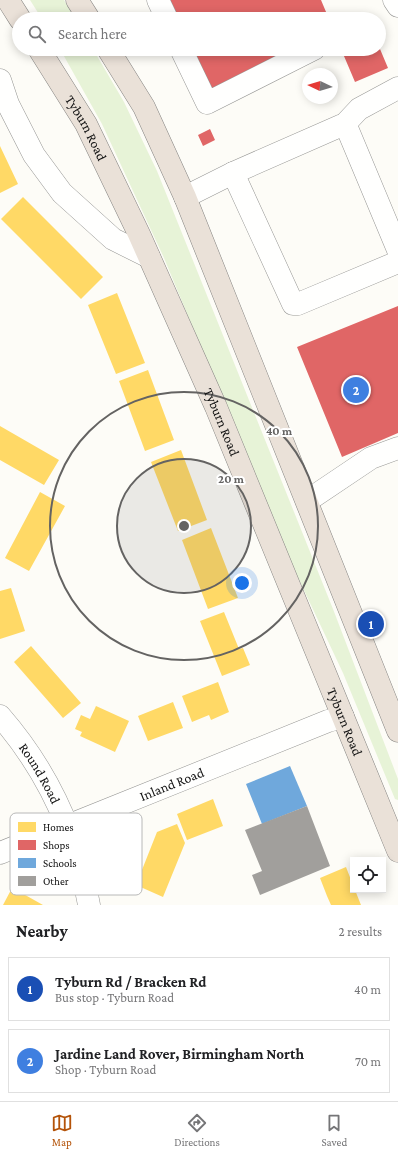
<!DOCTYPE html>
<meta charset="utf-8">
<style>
body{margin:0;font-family:"Crimson Pro",serif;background:#f2f2f2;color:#202124}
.controls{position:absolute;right:12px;bottom:12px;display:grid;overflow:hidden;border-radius:0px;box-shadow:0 2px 10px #0003}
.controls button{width:36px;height:36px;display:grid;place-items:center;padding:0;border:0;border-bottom:1px solid #e0e0e0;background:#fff;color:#202124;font:20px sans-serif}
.compass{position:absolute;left:302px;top:68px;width:36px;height:36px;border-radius:50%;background:#fff;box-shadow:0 2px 10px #0003;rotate:274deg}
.you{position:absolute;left:242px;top:583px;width:14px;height:14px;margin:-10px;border:3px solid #fff;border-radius:50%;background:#1a73e8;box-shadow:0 0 0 6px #1a73e833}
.badge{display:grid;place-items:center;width:26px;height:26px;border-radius:50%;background:#b45309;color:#fff;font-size:13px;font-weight:700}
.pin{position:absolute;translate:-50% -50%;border:2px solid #fff;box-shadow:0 1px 4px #0006}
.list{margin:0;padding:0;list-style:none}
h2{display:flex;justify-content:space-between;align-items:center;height:52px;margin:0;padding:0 16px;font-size:17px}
h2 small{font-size:13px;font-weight:400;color:#757577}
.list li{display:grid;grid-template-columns:26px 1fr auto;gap:12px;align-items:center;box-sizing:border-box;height:64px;margin:0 8px 8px;padding:0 8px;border:1px solid #e0e0e0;border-radius:0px}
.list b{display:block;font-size:15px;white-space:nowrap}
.list p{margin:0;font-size:13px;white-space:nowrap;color:#757577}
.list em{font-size:13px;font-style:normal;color:#757577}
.icon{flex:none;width:22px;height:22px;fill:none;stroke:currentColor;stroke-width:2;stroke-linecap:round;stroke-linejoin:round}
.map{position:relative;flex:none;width:398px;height:905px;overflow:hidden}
.search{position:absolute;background:#fff;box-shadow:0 2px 10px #0003;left:12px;right:12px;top:12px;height:44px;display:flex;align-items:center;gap:10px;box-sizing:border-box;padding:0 14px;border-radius:22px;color:#757577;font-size:15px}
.sheet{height:196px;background:#fff}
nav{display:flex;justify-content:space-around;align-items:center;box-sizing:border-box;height:56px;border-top:1px solid #e0e0e0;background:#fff;font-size:11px;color:#757577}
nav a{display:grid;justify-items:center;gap:2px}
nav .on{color:#b45309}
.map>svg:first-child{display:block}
</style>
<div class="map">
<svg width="398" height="905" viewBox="0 0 398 905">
<rect width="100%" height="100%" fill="#fdfcf7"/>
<path fill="#e7f3d7" d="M 30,0 L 64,0 L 75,19 L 42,19 Z
M 60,49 L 93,49 L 124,102 L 157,171 L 333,609 L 398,779 L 398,800 L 395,799 L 343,673 L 285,550 L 164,258 L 102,124 Z"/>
<path fill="#ffd966" d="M 0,146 L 18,184 L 0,193 Z
M 23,197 L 103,277 L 81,299 L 1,219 Z
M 117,293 L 145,363 L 116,374 L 88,305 Z
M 148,370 L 174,440 L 145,451 L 119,381 Z
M 0,426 L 59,460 L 44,485 L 0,460 Z
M 181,450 L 207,520 L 178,531 L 151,462 Z
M 40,492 L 65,506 L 29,571 L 5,558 Z
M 211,528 L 238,598 L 208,609 L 182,540 Z
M 11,588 L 25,631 L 0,639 L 0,591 Z
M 224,612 L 239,649 L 243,648 L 250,665 L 222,676 L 200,621 Z
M 31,646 L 81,703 L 63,718 L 14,662 Z
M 218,682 L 229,712 L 211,720 L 209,715 L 192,722 L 182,696 Z
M 173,702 L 183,728 L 148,741 L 138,716 Z
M 96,706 L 129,721 L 115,752 L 80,736 L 82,732 L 75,729 L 81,715 L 90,719 Z
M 213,799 L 223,826 L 187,840 L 177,814 Z
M 177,824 L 185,843 L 163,897 L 136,885 L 157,832 Z
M 346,867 L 353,885 L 353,890 L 355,890 L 361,905 L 331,905 L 327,896 L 320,878 Z
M 12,888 L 27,896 L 43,905 L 3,905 Z"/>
<path fill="#e06666" d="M 170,0 L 321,0 L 329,19 L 179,19 Z
M 193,49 L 292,49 L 212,89 Z
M 341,49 L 380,49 L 388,68 L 355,82 Z
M 210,129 L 215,140 L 203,146 L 198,135 Z
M 398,306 L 398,433 L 342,457 L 297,347 Z"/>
<path fill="#6fa8dc" d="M 290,766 L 307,806 L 262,824 L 246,784 Z"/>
<path fill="#a19f9c" d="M 307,806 L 330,866 L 260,895 L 252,875 L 262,871 L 245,830 Z"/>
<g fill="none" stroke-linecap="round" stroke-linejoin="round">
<defs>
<g id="minor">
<path d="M 158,0 L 167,19"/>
<path d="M 394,0 L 398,6"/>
<path d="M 181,49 L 207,103 L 314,49"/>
<path d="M 0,80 L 8,104 L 34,155 L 62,193 L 113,239 L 149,257"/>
<path d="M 344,125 L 359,109 L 398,88"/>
<path d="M 233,173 L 293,304 L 298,304 L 398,262"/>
<path d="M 185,197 L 233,173 L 340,126 L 344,125 L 347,128 L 398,250"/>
<path d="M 307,501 L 371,458 L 398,448"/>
<path id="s1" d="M 0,716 C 47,770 77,835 89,905"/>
<path id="s2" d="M 0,853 L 328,721 L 343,717"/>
</g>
<g id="highway">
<path d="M 8,0 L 20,19"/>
<path d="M 77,0 L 89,19"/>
<path id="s3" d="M 39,49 L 86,124 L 139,234 L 216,407 L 398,851"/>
<path d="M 108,49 L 144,107 L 185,197 L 398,731"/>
</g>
</defs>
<use href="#minor" stroke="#979795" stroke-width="23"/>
<use href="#highway" stroke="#858482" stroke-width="23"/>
<use href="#minor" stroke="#fffffe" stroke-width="22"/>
<use href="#highway" stroke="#eae1d8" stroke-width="22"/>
</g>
<circle cx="184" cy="526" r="67" fill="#646362" fill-opacity=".12"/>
<g fill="none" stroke="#646362" stroke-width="2">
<circle cx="184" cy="526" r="67"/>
<circle cx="184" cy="526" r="134"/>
</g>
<g text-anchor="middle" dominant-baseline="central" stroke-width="4" stroke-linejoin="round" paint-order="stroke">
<g font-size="14" fill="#111" stroke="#fff">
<text stroke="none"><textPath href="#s3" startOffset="92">Tyburn Road</textPath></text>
<text stroke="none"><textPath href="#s3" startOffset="416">Tyburn Road</textPath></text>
<text stroke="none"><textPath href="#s3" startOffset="740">Tyburn Road</textPath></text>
<text stroke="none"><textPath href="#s1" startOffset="70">Round Road</textPath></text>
<text stroke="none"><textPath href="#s2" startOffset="185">Inland Road</textPath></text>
</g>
</g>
<rect x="10" y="813" width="132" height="82" rx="6" fill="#fff" stroke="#b8b8b8" stroke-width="1"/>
<rect x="18" y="822" width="18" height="10" fill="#ffd966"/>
<rect x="18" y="840" width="18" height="10" fill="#e06666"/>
<rect x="18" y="858" width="18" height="10" fill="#6fa8dc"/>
<rect x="18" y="876" width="18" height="10" fill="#a19f9c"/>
<g font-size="11" fill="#111">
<text x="43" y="831">Homes</text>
<text x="43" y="849">Shops</text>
<text x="43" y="867">Schools</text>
<text x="43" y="885">Other</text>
</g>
<circle cx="184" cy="526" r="6" fill="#646362" stroke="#fff" stroke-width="2"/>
<g font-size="12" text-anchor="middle" font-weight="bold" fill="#646362" stroke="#fff" stroke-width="4" stroke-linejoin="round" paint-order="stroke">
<text x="279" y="435">40 m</text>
<text x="231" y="483">20 m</text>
</g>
</svg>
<div class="controls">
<button><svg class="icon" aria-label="locate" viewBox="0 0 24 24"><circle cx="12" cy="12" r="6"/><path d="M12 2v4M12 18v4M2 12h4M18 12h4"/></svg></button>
</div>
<svg class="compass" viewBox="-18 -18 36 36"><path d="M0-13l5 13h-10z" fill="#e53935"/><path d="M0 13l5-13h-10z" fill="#757577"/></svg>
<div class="you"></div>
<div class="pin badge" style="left:371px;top:624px;background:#1a4fb4">1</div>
<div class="pin badge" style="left:356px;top:390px;background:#3f7fe0">2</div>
<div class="search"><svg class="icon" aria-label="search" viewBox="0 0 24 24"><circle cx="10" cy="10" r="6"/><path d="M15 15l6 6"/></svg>Search here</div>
</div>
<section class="sheet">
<h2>Nearby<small>2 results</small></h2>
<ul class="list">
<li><span class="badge" style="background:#1a4fb4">1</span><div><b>Tyburn Rd / Bracken Rd</b><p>Bus stop · Tyburn Road</p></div><em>40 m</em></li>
<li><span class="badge" style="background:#3f7fe0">2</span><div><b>Jardine Land Rover, Birmingham North</b><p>Shop · Tyburn Road</p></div><em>70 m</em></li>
</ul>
</section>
<nav>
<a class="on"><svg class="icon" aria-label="map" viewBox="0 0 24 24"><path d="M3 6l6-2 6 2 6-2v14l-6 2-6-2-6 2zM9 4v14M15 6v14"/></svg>Map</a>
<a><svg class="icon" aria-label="directions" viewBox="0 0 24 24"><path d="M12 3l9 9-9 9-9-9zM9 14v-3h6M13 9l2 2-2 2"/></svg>Directions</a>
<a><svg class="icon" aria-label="saved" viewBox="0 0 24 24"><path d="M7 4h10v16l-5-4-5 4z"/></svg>Saved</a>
</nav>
